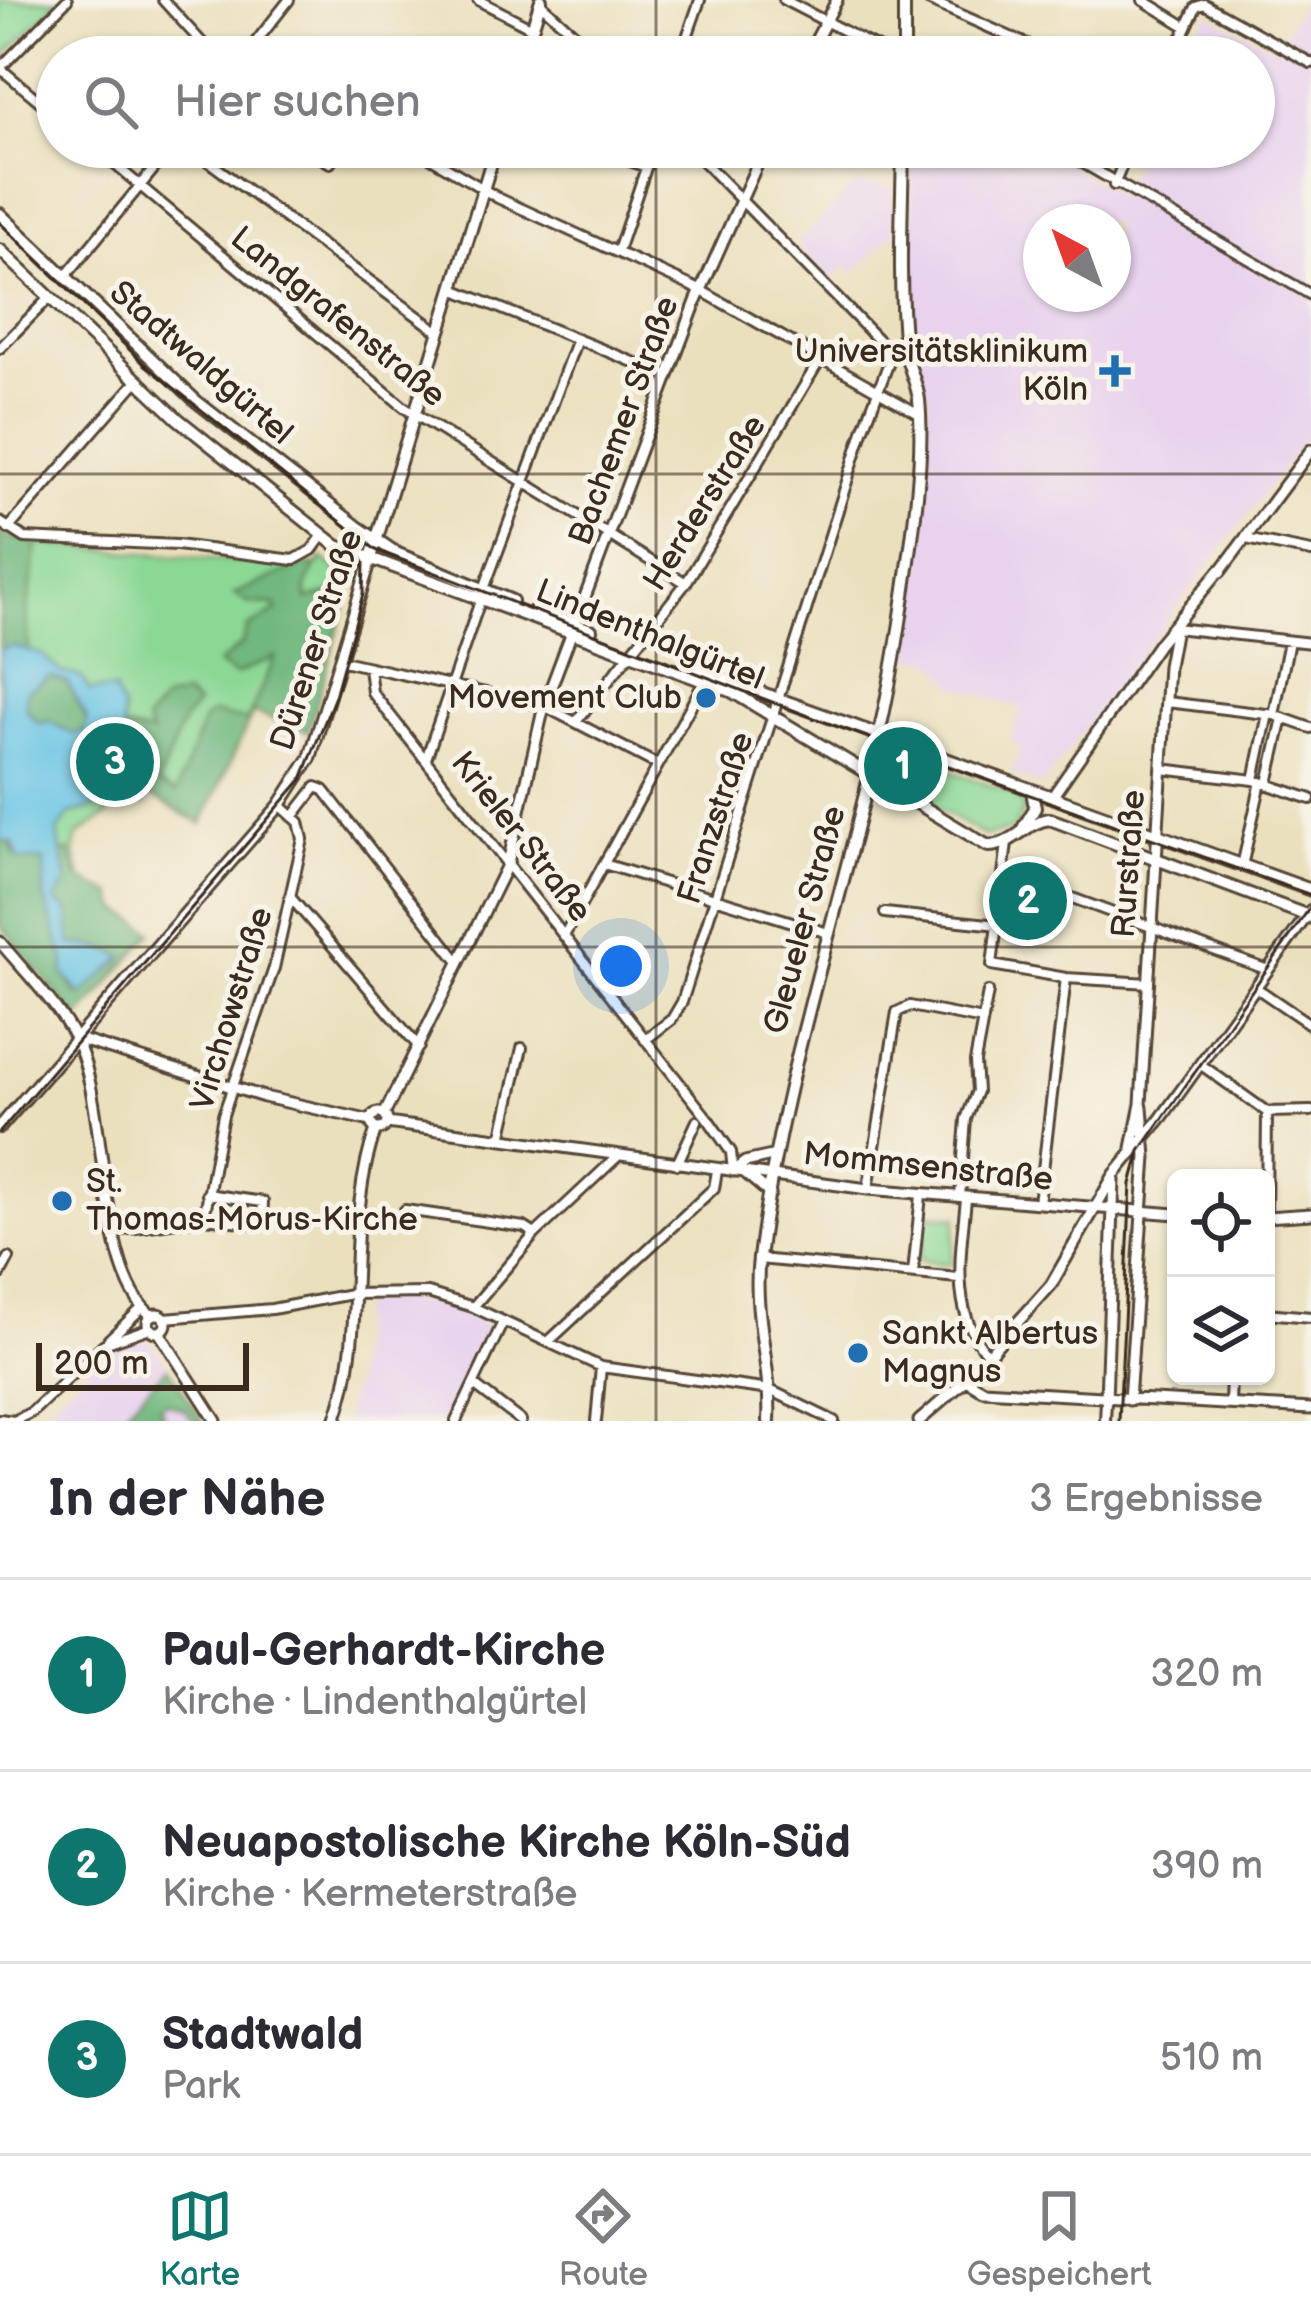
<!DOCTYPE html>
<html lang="de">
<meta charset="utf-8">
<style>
body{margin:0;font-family:"Balsamiq Sans",sans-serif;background:#f2f2f3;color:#2b2b33}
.controls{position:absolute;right:36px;bottom:36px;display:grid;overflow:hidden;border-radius:18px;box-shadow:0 3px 9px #0004}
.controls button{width:108px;height:108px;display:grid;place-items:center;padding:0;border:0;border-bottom:3px solid #e1e1e2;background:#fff;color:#2b2b33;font:60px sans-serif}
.compass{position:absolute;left:1023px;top:204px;width:108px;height:108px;border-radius:50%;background:#fff;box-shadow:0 3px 9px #0004;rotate:319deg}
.scale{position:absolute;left:36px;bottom:30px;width:213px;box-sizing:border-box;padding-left:12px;border:6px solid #3b2a1e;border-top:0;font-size:33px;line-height:42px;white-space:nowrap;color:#3b2a1e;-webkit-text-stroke:9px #f7f3e8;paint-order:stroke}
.you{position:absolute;left:621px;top:966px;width:42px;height:42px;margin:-30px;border:9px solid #fff;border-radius:50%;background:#1a73e8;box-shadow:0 0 0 18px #1a73e833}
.badge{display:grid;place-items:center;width:78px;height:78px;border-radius:50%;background:#0f766e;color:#fff;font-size:39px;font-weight:700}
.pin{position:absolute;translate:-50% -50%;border:6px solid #fff;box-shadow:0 3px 12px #0006}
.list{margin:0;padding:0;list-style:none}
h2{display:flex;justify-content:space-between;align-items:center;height:156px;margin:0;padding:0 48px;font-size:51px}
h2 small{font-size:39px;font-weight:400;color:#7c7c81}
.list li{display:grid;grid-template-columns:78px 1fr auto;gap:36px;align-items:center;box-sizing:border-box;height:192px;padding:0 48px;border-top:3px solid #e1e1e2}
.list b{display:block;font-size:45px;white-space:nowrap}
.list p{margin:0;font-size:39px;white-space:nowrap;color:#7c7c81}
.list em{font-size:39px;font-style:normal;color:#7c7c81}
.icon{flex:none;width:66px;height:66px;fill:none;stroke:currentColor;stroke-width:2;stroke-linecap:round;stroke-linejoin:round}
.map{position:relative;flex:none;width:1311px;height:1421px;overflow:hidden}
.search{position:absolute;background:#fff;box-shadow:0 3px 9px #0004;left:36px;right:36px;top:36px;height:132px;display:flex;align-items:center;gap:30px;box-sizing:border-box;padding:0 42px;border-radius:66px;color:#7c7c81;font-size:45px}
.sheet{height:732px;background:#fff}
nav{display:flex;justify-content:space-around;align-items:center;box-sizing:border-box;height:168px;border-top:3px solid #e1e1e2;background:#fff;font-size:33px;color:#7c7c81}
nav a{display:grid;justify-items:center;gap:6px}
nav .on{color:#0f766e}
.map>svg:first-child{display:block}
</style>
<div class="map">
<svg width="1311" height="1421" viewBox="0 0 1311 1421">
<rect width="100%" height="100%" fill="#f7f3e8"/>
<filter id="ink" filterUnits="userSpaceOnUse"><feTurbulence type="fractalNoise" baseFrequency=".00833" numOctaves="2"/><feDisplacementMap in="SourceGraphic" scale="24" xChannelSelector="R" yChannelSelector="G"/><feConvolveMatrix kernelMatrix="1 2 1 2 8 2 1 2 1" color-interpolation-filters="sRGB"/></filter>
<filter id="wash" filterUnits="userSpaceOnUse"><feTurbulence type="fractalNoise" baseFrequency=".004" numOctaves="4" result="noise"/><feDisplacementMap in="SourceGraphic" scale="48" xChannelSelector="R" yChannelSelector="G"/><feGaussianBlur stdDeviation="2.7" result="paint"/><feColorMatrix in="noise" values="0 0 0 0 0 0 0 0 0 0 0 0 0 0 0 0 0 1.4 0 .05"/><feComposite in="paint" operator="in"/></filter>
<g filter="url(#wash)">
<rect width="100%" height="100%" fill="#ebe0be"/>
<path fill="#e8d2ee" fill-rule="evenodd" d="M 1303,0 L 1311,0 L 1311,431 L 1042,785 L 1011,774 L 1021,747 L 1010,742 L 1021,708 L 955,686 L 932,660 L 903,657 L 929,398 L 911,345 L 912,147 L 1042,147 L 1118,196 L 1142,147 L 1254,147 L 1254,57 L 1185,57 L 1207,14 L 1276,48 ZM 1041,222 L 1113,222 L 1113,294 L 1041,294 Z
M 857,183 L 893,188 L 894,233 L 854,273 L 845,265 L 831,279 L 796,244 Z
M 395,1299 L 444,1305 L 493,1329 L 453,1421 L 344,1421 L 354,1380 L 360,1308 L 368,1301 Z
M 138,1338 L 152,1342 L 203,1421 L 35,1421 L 100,1355 Z"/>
<path fill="#8bd895" stroke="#63815a" stroke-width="3" d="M 0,0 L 60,0 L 0,60 Z
M 0,535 L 18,542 L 292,566 L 318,565 L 321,558 L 342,573 L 348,596 L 308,731 L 253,712 L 202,824 L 148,794 L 143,804 L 122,794 L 107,816 L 78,835 L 74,852 L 82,880 L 113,894 L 117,908 L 153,932 L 78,1019 L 0,925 Z
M 927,762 L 1019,796 L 1024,809 L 1014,830 L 985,836 L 911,793 Z
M 925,1214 L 957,1217 L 951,1264 L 920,1261 Z"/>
<path fill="#70b87e" stroke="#56714e" stroke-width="3" d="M 0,535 L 37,543 L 27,616 L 29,650 L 0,649 Z
M 305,564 L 316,565 L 306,587 L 307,599 L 347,590 L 348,596 L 308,731 L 253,712 L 202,824 L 148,794 L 143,804 L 122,794 L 104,801 L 103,764 L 123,740 L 125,729 L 151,734 L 146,721 L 164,700 L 185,695 L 197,705 L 183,721 L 158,784 L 176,793 L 204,719 L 213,713 L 247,721 L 275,657 L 235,675 L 218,664 L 242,644 L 248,627 L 277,611 L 275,605 L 250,604 L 234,594 Z
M 50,676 L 67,682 L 89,726 L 79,734 L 64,733 L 49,721 L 39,723 L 24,706 L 26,691 Z
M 8,839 L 15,856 L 44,861 L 44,897 L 65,961 L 63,973 L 77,994 L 121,961 L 104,948 L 71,944 C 66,925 73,914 55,901 L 66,872 L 60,853 L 69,851 L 78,878 L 113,894 L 117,908 L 153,932 L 78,1019 L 0,925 L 0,842 Z
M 168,1367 L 203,1421 L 193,1421 L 185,1410 L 166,1402 L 160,1406 L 165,1421 L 116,1421 Z"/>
<path fill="#67c4e5" stroke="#517782" stroke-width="3" fill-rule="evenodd" d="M 13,646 L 41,654 L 61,672 L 81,677 L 89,690 L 114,690 L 123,710 L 123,740 L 103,764 C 111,802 110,805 70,814 L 57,832 L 67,881 L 55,901 L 69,911 L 71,944 L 104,948 L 124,957 L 81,995 L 63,973 L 65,961 L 44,897 L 44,861 L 19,860 L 12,842 L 0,842 L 0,649 ZM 50,676 L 67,682 L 87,718 L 84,732 L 72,734 L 49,721 L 39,723 L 26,710 L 26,691 Z"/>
</g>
<g filter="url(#ink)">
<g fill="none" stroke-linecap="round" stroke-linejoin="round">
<defs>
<path id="minor" d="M 163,0 L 215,57
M 478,0 L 532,28
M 784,0 L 895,57
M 928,0 L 1055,57
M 1143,0 L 1187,27
M 540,3 L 600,57
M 254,44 L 274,57
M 244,57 L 289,0
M 680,57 L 700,0
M 1173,57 L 1196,7 L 1204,4 L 1311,63
M 0,68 L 67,0
M 0,68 L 57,116
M 94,147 L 405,408 L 686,583
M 189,147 L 439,332
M 302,147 L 330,163 L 342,147
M 413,147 L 498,198 L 700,290 L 919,414
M 591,147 L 646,167
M 689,147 L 892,354
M 1055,147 L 1311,295
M 1114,185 L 1130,147
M 618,251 L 653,147
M 65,277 L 172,147
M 453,289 L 668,376
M 0,348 L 48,299
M 0,522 L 25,538 L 177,545 L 294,560 L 312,550 L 323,535
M 8,529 L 136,382
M 1246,539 L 1311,552
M 484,589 L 577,339
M 1175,628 L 1311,643
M 343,661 L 544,706 L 658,765
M 369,667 L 372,692 L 708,1119 L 731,1152 L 733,1171
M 1167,702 L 1274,715 L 1311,728
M 1274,715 L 1289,641
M 576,722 L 686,583 L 821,358
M 426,759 L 481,598
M 1162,769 L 1254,780 L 1311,799
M 1254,780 L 1268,714
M 1268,783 L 1283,718
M 293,817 L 316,787 L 324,790 L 459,962
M 1007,843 L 992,965 L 1066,978 L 1149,983
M 604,864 L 828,933
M 1242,866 L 1261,782
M 1007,874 L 1268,970
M 291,898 L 419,1047
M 885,913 L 998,925
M 564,936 L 704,682
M 1255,987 L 1311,1025
M 645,1040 L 672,1019 L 682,1002 L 863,431 L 892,354
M 1200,1064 L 1267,1112 L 1311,1111
M 501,1139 L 522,1048
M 677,1164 L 697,1121
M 868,1189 L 897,1012 L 910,1006 L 983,1020
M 960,1197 L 966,1119 L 977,1091 L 975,1062 L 988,992
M 966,1199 C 961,1251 949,1313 989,1356
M 1039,1203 L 1066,978
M 405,1210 L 524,1227 L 535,1234
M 1266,1217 L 1267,1112
M 204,1218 L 223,1115 L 274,968 L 303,839 L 299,822 L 280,805
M 115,1231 L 204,1218 L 262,1224 L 263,1202 L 207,1194
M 759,1259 L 958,1278
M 913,1273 L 921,1195
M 0,1275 L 9,1258
M 473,1307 L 535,1234 L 618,1156
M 1266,1313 L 1311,1317
M 165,1318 L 272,1309 L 351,1294 L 428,1293 L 473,1307 L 601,1367 L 770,1390 L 834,1421
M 108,1340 L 142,1308
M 548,1342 L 714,1188 L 717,1171
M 474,1385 L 521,1421
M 1230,1404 L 1231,1376
M 0,1419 L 14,1421
M 14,1421 L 32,1412 L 104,1344 L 150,1328
M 456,1421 L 503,1322
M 596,1421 L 601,1367
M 1105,1421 L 1106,1400"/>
<path id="tertiary" d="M 807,57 L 837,0
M 1220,572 L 1311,450
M 1052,797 L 1159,643 L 1220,570
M 0,942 C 25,972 57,1004 75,1038 C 109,1103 96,1270 151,1315
M 75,1038 L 264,1097 L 371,1121
M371 1121a8 8 0 1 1 16 0a8 8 0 1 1-16 0Z
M 384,1115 L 508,863 L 544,706 L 697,299 L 765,147
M 387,1123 L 868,1189 L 1176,1214
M 1132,1148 L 1141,1104 L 1168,666 L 1175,628
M 733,1171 L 745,1162 L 776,1155
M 743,1171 L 770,1194
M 1266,1217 L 1311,1214
M148 1323a9 9 0 1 1 18 0a9 9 0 1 1-18 0Z
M 159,1332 L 216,1421
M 966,1380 L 983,1390 L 1311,1409
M 1106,1400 L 1114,1180
M 1129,1400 L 1146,1157 L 1142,1107
M 335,1421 C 369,1328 342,1223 376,1129
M 919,1421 L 966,1380 L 1051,1285 L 1114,1175 L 1162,1117 L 1311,910"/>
<path id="secondary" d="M 904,0 L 904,57
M 0,214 L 196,401 L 359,528 L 396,553 L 512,601
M 0,250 L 178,419 L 337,546 L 731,691 L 988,846 C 1014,846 1026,821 1050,819 L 1311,917
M 535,610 L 591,630
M 687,666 L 1311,890
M 1023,828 L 1035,808 L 1032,791
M 769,1421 C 772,1366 752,1314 759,1258 C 786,1037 871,829 902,609 C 911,547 925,462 919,400 C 917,382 907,365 905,348 C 898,282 902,213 903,147"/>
<path id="primary" d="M 523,57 L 541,0
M 0,1127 L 280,805 L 310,758 L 496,147"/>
</defs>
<use href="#minor" stroke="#554536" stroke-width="14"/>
<use href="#tertiary" stroke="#554536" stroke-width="15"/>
<use href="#secondary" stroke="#554536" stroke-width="16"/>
<use href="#primary" stroke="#554536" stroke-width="16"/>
<use href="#minor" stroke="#fff" stroke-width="8"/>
<use href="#tertiary" stroke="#fff" stroke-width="9"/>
<use href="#secondary" stroke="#fff" stroke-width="10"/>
<use href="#primary" stroke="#fff" stroke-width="10"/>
<path stroke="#3b2a1e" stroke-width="3" d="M 0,223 L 143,363 L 376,550 L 814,718 L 1311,895
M 0,1132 L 302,779 L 335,696 L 363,594 L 364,563 L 352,537
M 1119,1421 L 1131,1184 L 1140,1151 L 1311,906"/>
</g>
</g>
<path fill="none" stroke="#3b2a1e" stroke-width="3" stroke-opacity="0.55" d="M 656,0 L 656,57M 656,147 L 656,1421M 0,474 L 1311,474M 0,947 L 1311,947"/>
<g fill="#1f6fb2" stroke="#f7f3e8" stroke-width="4.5">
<path d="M1109 353h12v12h12v12h-12v12h-12v-12h-12v-12h12z"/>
<circle cx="706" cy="698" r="12"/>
<circle cx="62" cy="1201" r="12"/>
<circle cx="858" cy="1353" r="12"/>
</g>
<g text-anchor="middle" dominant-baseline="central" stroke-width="10" stroke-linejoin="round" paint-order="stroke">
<g font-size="33" fill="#3b2a1e" stroke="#f7f3e8">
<text transform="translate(338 317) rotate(39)">Landgrafenstraße</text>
<text transform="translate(201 363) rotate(41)">Stadtwaldgürtel</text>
<text transform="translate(624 421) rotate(-70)">Bachemer Straße</text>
<text transform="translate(705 503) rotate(-58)">Herderstraße</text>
<text transform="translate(650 635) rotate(22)">Lindenthalgürtel</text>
<text transform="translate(317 640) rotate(-72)">Dürener Straße</text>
<text transform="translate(716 818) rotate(-72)">Franzstraße</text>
<text transform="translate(521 837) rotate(52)">Krieler Straße</text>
<text transform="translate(1129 864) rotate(-86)">Rurstraße</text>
<text transform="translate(805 920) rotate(-75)">Gleueler Straße</text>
<text transform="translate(232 1009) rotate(-73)">Virchowstraße</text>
<text transform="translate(928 1167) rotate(6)">Mommsenstraße</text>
</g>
<g font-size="33" fill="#3b2a1e" stroke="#f7f3e8" text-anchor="end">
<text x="1088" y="352">Universitätsklinikum<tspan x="1088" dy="38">Köln</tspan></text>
<text x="682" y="698">Movement Club</text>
<text x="86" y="1182" text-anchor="start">St.<tspan x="86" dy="38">Thomas-Morus-Kirche</tspan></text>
<text x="882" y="1334" text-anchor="start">Sankt Albertus<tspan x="882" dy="38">Magnus</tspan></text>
</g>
</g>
</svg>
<div class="controls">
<button><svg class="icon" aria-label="locate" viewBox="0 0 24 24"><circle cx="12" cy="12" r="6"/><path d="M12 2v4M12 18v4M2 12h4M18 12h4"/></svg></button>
<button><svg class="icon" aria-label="layers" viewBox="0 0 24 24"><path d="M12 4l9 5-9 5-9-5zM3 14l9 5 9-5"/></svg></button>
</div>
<svg class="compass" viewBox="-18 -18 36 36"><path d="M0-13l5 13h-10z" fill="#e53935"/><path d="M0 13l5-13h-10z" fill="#7c7c81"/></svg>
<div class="scale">200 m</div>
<div class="you"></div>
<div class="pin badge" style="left:903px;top:766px">1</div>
<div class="pin badge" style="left:1028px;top:901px">2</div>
<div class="pin badge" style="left:115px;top:762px">3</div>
<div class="search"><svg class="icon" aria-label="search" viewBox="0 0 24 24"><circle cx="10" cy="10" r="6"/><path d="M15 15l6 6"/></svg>Hier suchen</div>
</div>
<section class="sheet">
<h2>In der Nähe<small>3 Ergebnisse</small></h2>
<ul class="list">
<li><span class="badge">1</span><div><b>Paul-Gerhardt-Kirche</b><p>Kirche · Lindenthalgürtel</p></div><em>320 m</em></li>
<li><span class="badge">2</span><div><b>Neuapostolische Kirche Köln-Süd</b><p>Kirche · Kermeterstraße</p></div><em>390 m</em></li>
<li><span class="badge">3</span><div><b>Stadtwald</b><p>Park</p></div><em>510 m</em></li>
</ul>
</section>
<nav>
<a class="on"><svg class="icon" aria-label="map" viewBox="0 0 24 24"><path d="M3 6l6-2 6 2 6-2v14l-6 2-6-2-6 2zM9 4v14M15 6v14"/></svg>Karte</a>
<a><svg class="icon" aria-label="directions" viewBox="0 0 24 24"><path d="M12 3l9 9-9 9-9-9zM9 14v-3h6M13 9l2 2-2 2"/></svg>Route</a>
<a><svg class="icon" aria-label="saved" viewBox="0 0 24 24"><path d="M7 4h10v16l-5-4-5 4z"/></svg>Gespeichert</a>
</nav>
